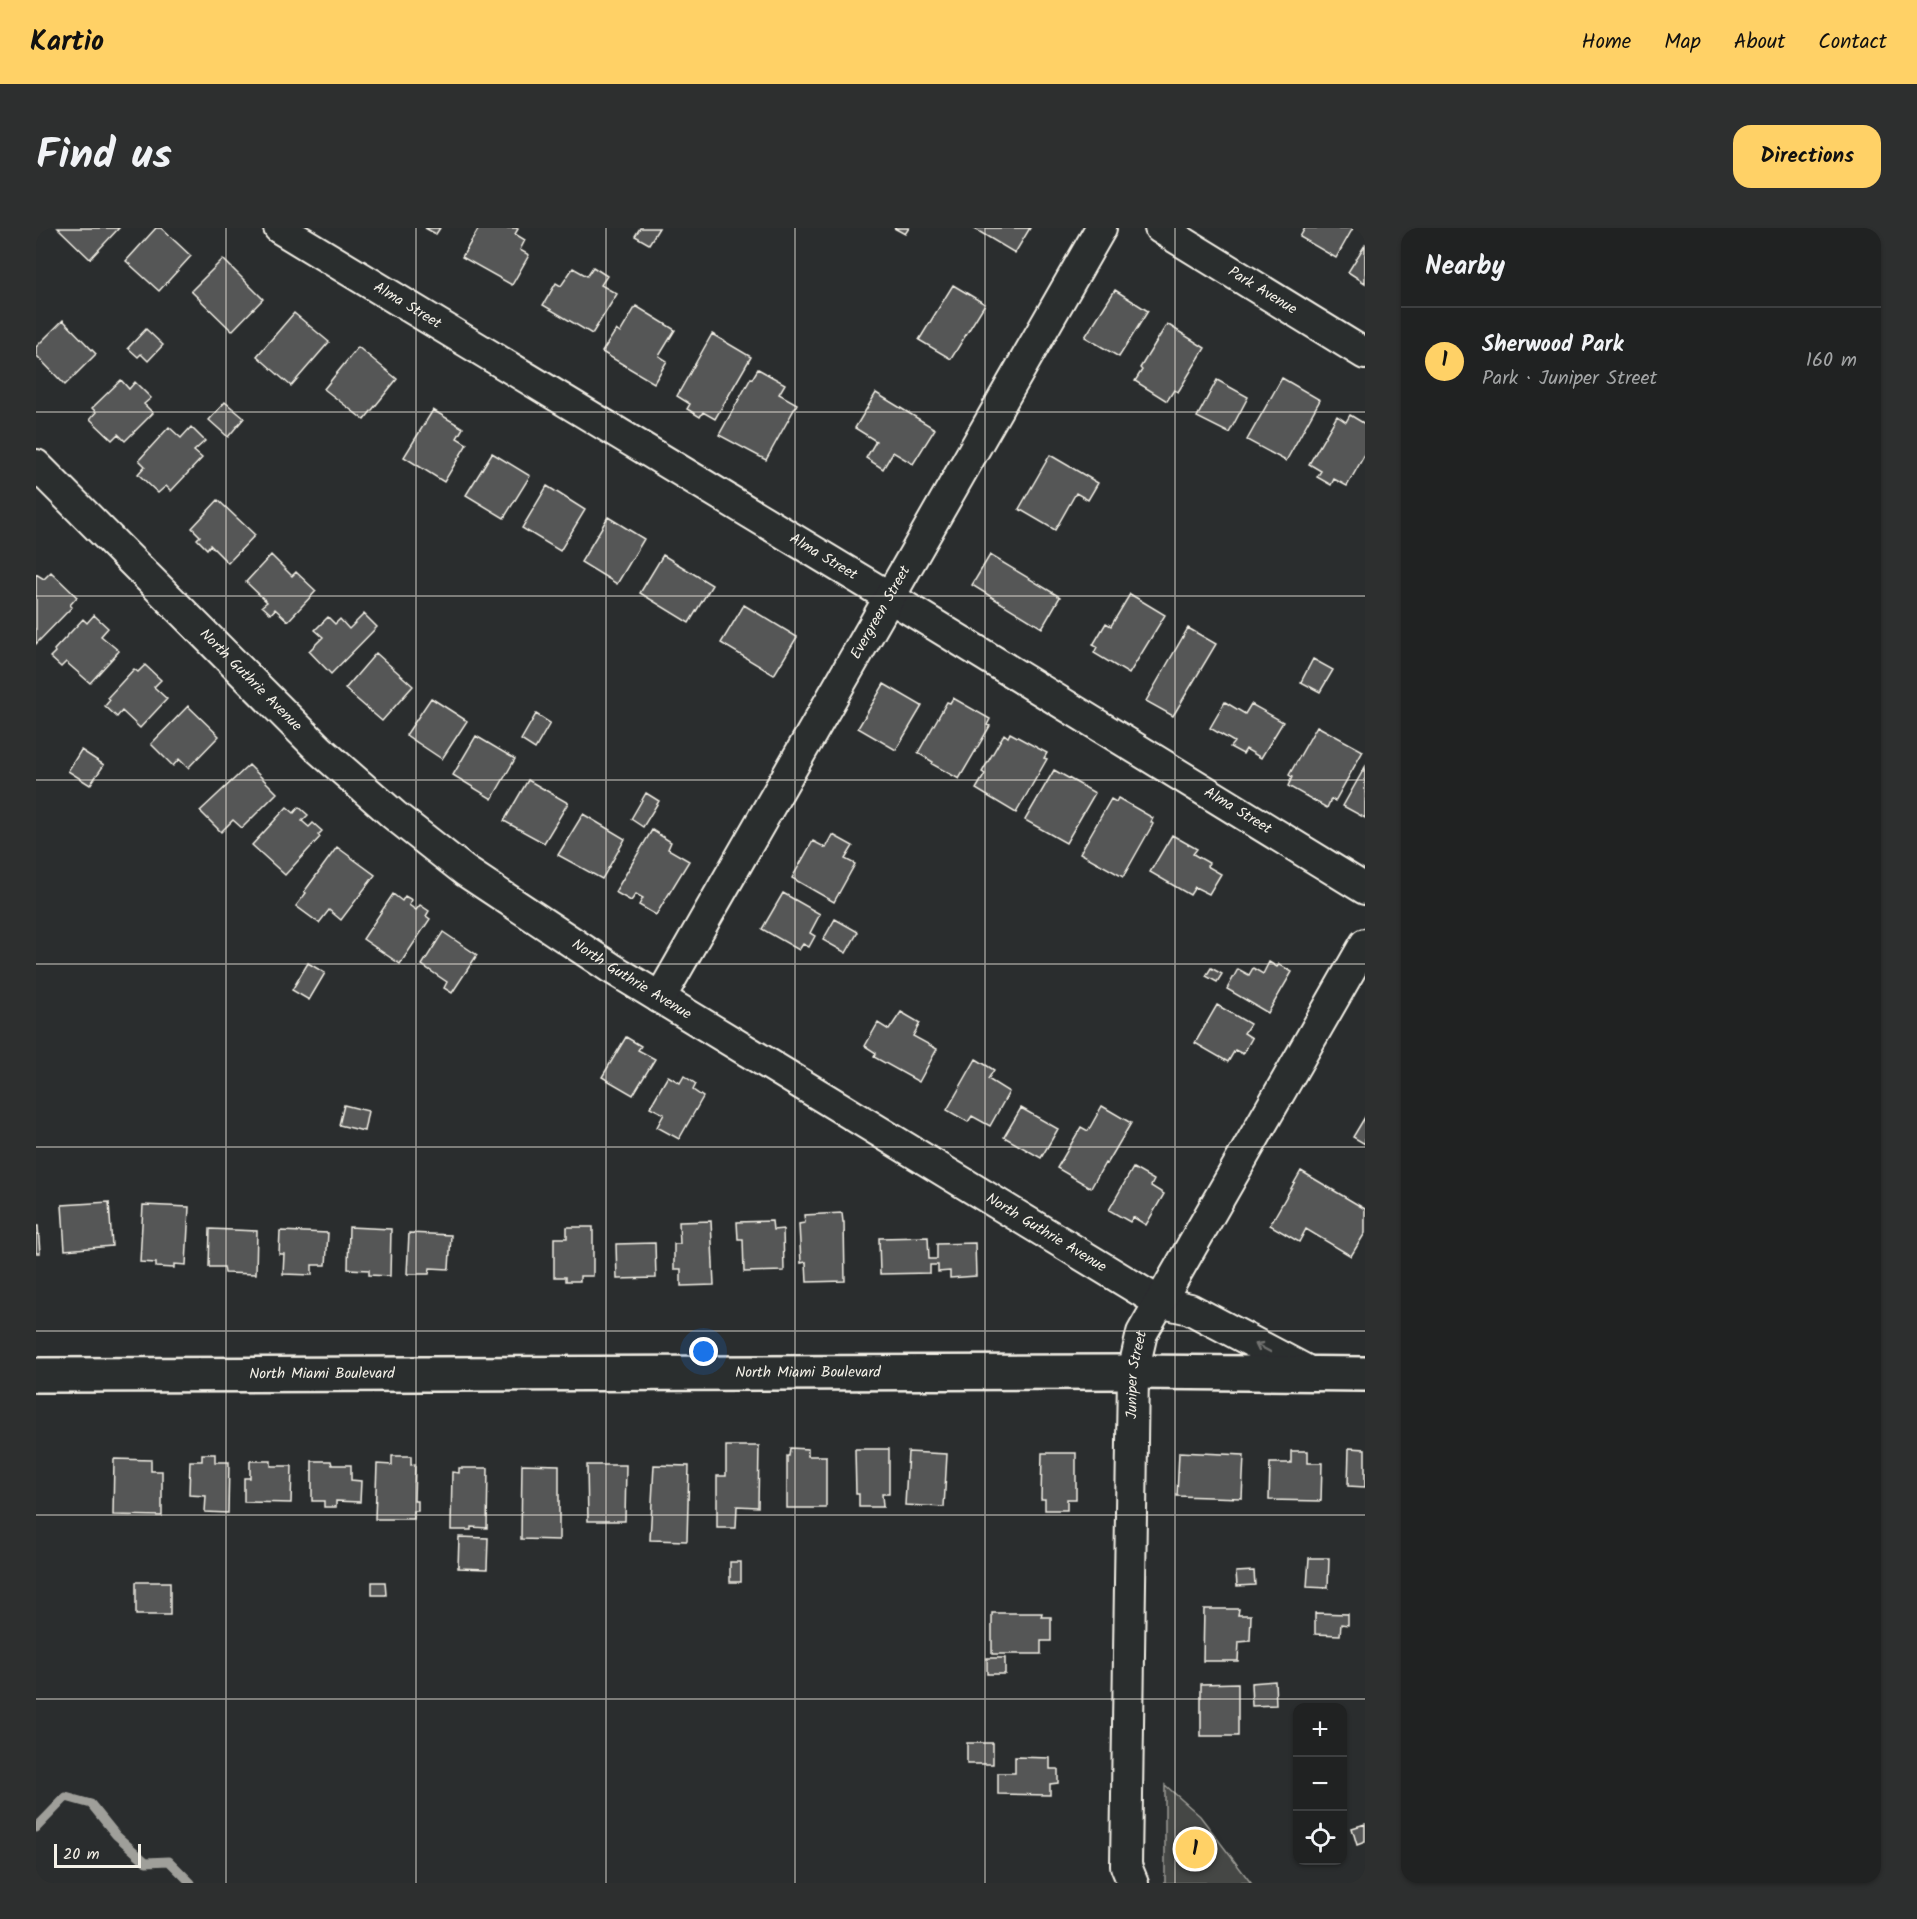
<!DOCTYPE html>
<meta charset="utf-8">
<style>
body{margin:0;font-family:Kalam,sans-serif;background:#2d2f2f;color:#f1f3f6}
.controls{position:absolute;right:18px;bottom:18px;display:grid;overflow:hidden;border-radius:12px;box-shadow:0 2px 4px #0004}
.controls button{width:54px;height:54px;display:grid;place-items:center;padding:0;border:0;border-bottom:2px solid #3d3f40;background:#202222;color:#f1f3f6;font:30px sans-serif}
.scale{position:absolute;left:18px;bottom:15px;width:87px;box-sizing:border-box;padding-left:6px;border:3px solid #f4f1e8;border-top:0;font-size:16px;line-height:21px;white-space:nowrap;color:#f4f1e8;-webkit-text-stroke:4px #2a2d2e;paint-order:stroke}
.you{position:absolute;left:668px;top:1124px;width:21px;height:21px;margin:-15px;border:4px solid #fff;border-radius:50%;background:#1a73e8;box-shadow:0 0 0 9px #1a73e833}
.badge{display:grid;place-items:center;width:39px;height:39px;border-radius:50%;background:#ffd166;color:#111;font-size:20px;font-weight:700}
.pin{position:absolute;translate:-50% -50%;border:3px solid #fff;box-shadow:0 2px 6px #0006}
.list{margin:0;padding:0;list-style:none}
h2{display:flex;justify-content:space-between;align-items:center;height:78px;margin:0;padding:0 24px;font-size:26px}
h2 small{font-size:20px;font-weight:400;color:#a2a4a5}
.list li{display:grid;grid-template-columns:39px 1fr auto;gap:18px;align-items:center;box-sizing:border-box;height:108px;padding:0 24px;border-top:2px solid #3d3f40}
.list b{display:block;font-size:22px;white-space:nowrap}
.list p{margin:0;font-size:20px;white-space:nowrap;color:#a2a4a5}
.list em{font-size:20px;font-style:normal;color:#a2a4a5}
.icon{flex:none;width:33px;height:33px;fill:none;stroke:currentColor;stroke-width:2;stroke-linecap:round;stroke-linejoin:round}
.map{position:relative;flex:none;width:1329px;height:1655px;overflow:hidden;border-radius:18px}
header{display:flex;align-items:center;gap:36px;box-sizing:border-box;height:84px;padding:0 30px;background:#ffd166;color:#111}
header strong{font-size:28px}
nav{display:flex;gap:33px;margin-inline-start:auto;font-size:21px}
.intro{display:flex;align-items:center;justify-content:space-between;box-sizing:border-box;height:144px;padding:0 36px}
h1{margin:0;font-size:42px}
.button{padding:15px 27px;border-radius:18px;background:#ffd166;color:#111;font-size:21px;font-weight:700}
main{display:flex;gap:36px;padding:0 36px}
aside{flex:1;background:#202222;border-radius:18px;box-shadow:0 2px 4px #0004}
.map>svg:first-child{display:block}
</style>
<header>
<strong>Kartio</strong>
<nav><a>Home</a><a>Map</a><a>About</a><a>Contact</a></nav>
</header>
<div class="intro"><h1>Find us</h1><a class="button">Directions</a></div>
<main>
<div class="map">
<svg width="1329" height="1655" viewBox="0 0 1329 1655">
<rect width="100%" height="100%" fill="#2a2d2e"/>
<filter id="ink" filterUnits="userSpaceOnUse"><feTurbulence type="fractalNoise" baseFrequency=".0167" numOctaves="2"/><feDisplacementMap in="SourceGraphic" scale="12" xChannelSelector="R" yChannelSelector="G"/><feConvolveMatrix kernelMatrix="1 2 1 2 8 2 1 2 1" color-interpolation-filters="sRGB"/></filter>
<g filter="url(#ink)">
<path fill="#444645" stroke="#9c9c96" stroke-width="1.5" d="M 1129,1557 L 1164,1588 L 1215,1655 L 1129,1655 Z"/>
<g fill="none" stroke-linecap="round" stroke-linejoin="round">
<path stroke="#9f9f9a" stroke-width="9" d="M 0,1600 L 30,1569 L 55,1576 L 80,1607 L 110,1634 L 133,1633 L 155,1655"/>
</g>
<path fill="#555756" stroke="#f4f1e8" stroke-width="1.5" d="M 22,0 L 83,0 L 54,31 Z
M 120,0 L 125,0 L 155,28 L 123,63 L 90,33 Z
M 389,0 L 404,0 L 400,6 Z
M 443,0 L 480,0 L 482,1 L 479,6 L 489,12 L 484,22 L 493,27 L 476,57 L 426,29 Z
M 604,0 L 623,0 L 613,16 L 599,8 Z
M 858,0 L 873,0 L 869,6 Z
M 937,0 L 994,0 L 979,25 Z
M 1269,0 L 1317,0 L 1300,30 L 1264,9 Z
M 1329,17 L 1329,55 L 1312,44 Z
M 187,31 L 227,71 L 196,103 L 155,63 Z
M 557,39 L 571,48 L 565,57 L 581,66 L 556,106 L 507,77 L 520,55 L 525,58 L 537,40 L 551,48 Z
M 917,57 L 949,76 L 915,131 L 883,112 Z
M 1079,62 L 1112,83 L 1083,129 L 1049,109 Z
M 600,78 L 639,102 L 623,128 L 631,133 L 618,155 L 566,124 L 580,102 L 584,105 Z
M 258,85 L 293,114 L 255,158 L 221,128 Z
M 27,92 L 60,126 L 29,157 L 0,127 L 0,119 Z
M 1131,96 L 1169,120 L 1142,164 L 1138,162 L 1131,173 L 1099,153 L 1106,142 L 1104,140 Z
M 110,101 L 127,117 L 112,133 L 105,126 L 102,129 L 92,120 Z
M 676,106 L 715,129 L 679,191 L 667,184 L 664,189 L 651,181 L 654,176 L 641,168 Z
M 322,119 L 361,151 L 328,192 L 288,161 Z
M 722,141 L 749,156 L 743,166 L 761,176 L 730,232 L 683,207 L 715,150 L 716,151 Z
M 1246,150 L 1284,172 L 1250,233 L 1211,212 Z
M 85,152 L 93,161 L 99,154 L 115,170 L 108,176 L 117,185 L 89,213 L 82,206 L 76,212 L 54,191 L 60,184 L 56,180 Z
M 1181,152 L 1212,169 L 1193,205 L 1161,189 Z
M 840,165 L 899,201 L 877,236 L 857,224 L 847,241 L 830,230 L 840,213 L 819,200 Z
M 189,174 L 208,190 L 192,209 L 173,192 Z
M 397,182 L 427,200 L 421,210 L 431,216 L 408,254 L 368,229 Z
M 1314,187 L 1329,196 L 1329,226 L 1311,258 L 1298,251 L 1295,257 L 1281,249 L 1285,243 L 1273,236 L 1301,188 L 1310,194 Z
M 133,199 L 145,210 L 155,199 L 169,213 L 158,223 L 166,230 L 135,263 L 130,258 L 122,265 L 102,246 L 109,238 L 103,232 Z
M 456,225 L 494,248 L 468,290 L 430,267 Z
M 1014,227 L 1062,255 L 1052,272 L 1040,265 L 1019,302 L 983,281 Z
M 511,258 L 549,282 L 524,323 L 486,300 Z
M 182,272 L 219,307 L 192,335 L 174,317 L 171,321 L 161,311 L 164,308 L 156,300 Z
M 572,289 L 608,311 L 581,356 L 545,334 Z
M 235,327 L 256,348 L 260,344 L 280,363 L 252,393 L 239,381 L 235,386 L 226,378 L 231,374 L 210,354 Z
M 627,327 L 676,357 L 653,395 L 604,365 Z
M 954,327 L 1024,369 L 1006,400 L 936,357 Z
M 15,344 L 41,369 L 34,377 L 36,379 L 0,416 L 0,346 L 8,351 Z
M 1094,366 L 1129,387 L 1093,446 L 1058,425 L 1061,419 L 1057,417 L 1070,395 L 1075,398 Z
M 708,377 L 761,409 L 738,447 L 685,415 Z
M 328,386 L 341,399 L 295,446 L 273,423 L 287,409 L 279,402 L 292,389 L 299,396 L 304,391 L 313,401 Z
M 58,387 L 72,400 L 65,408 L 83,423 L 54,455 L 30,434 L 25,439 L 14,429 L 19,424 L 18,422 L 47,391 L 51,395 Z
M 1152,400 L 1180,416 L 1137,488 L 1110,473 Z
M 340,425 L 377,458 L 346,493 L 309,461 Z
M 1277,431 L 1297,442 L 1284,464 L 1265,454 Z
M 109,437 L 125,452 L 118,459 L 131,471 L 104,500 L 86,483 L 81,489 L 69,478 L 74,472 L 72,469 L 98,441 L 102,444 Z
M 848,456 L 886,478 L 860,522 L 822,500 Z
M 395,470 L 431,493 L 406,531 L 370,507 Z
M 917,470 L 954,491 L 951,497 L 954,498 L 923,551 L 896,536 L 897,534 L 882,525 L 911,474 L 914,475 Z
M 1189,474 L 1209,486 L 1215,476 L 1247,494 L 1225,530 L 1210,521 L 1207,526 L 1194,519 L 1198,514 L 1174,500 Z
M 152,478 L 183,508 L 152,540 L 143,531 L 137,538 L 115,516 Z
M 500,486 L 514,495 L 499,521 L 485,512 Z
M 1281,498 L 1327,523 L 1299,573 L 1295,571 L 1291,580 L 1252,558 L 1256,549 L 1253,547 Z
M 974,505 L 1011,525 L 1008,530 L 1011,531 L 980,585 L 940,561 L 949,546 L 946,544 L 968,506 L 972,509 Z
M 440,508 L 479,531 L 456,571 L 417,547 Z
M 45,522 L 68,537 L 54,557 L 32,543 Z
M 213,537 L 241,565 L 206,600 L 197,592 L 185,604 L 164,583 Z
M 1329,539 L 1329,590 L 1307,578 Z
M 1018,542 L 1059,565 L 1030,615 L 989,592 Z
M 492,552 L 532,575 L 508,615 L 468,593 Z
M 610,565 L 623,573 L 607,599 L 595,591 Z
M 1082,570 L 1117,590 L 1115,594 L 1117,596 L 1087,649 L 1044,625 L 1075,571 L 1080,574 Z
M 251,579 L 258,585 L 263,579 L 272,587 L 266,593 L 273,599 L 277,595 L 286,603 L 282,607 L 284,609 L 249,647 L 216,617 Z
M 547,586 L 589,611 L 566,651 L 522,627 Z
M 616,602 L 635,614 L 632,621 L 653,633 L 620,687 L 603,677 L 607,670 L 600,666 L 595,673 L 579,664 Z
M 797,607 L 817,618 L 809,631 L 819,636 L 798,674 L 756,650 L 777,613 L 790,620 Z
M 1136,607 L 1161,621 L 1157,626 L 1173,635 L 1171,638 L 1185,646 L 1173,666 L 1159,659 L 1154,667 L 1114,644 Z
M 301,619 L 339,647 L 305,692 L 293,682 L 283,695 L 260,678 L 270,665 L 268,664 Z
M 747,665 L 784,686 L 774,705 L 779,708 L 773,719 L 767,716 L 763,722 L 726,701 Z
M 357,666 L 366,673 L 369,668 L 376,672 L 373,677 L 380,682 L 384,677 L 393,683 L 390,688 L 394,691 L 364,736 L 327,711 Z
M 799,691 L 822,704 L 810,725 L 787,712 Z
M 407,704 L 441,727 L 416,765 L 408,760 L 411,754 L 386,737 Z
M 1233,734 L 1241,739 L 1243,736 L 1256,744 L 1232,785 L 1191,761 L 1202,741 L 1213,747 L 1217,740 L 1227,746 Z
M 272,735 L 289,745 L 273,772 L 256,762 Z
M 1175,740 L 1186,746 L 1181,754 L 1170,748 Z
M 1181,777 L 1214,796 L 1208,805 L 1216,810 L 1207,826 L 1199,822 L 1192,834 L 1159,815 Z
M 865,784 L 884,795 L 877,808 L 901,821 L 883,854 L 838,829 L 840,825 L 829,818 L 842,795 L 853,802 Z
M 590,809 L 605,818 L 602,822 L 619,831 L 597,867 L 566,849 Z
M 940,831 L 958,842 L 952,851 L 973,864 L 954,898 L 936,888 L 932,894 L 911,882 Z
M 632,848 L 644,855 L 648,848 L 660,856 L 657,862 L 667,869 L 643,911 L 621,899 L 628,886 L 614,879 Z
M 308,877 L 332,883 L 328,903 L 303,897 Z
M 1066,878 L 1095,895 L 1071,936 L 1069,935 L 1055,960 L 1021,940 L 1045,899 L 1052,903 Z
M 985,880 L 1022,901 L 1005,930 L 968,909 Z
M 1329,889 L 1329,916 L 1317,909 Z
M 1097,940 L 1118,952 L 1115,958 L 1128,966 L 1110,997 L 1097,989 L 1094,994 L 1073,982 Z
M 1265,943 L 1329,981 L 1329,1005 L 1315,1028 L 1270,1001 L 1263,1014 L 1234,997 Z
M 73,974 L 76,1018 L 29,1022 L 26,977 Z
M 107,977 L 153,979 L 150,1037 L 138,1036 L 138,1040 L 120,1039 L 120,1035 L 104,1034 Z
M 806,985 L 807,994 L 808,994 L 809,1053 L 771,1054 L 770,1034 L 765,1035 L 763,996 L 769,995 L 768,987 Z
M 675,993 L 678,1057 L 645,1058 L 645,1041 L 638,1041 L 638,1016 L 644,1016 L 643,994 Z
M 736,993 L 737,1002 L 747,1001 L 748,1043 L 708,1044 L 707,1011 L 702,1011 L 701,994 Z
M 0,998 L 2,998 L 4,1025 L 0,1025 Z
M 313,999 L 355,1001 L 354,1048 L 333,1047 L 333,1042 L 312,1041 Z
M 531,999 L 557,999 L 557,1048 L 544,1048 L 544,1053 L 530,1053 L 530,1049 L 518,1049 L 518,1010 L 531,1010 Z
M 174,1001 L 221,1003 L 220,1046 L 189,1045 L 188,1039 L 173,1039 Z
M 244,1003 L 292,1005 L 290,1037 L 276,1037 L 276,1047 L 247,1046 L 248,1026 L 243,1026 Z
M 373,1005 L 415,1007 L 413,1041 L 394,1040 L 393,1046 L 371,1046 Z
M 892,1009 L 893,1031 L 901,1031 L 901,1016 L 939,1015 L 940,1048 L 914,1050 L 914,1043 L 902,1044 L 902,1037 L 894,1037 L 894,1045 L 844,1046 L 843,1010 Z
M 619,1015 L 620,1050 L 581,1051 L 580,1016 Z
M 690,1218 L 723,1218 L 722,1279 L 701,1278 L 700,1300 L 681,1300 L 681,1248 L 690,1248 Z
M 754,1220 L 772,1221 L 772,1228 L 790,1228 L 790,1280 L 751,1280 L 751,1228 L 753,1228 Z
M 1313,1220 L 1329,1221 L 1329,1259 L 1312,1258 Z
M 819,1221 L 853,1221 L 853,1266 L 846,1266 L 847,1279 L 823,1279 L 823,1266 L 820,1266 Z
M 1255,1223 L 1272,1223 L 1272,1235 L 1286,1235 L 1285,1273 L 1233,1272 L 1234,1235 L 1255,1235 Z
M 872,1224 L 911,1226 L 908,1279 L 869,1277 Z
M 1143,1224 L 1208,1227 L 1206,1270 L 1141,1268 Z
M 1006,1225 L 1040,1225 L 1040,1271 L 1031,1271 L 1031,1282 L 1009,1282 L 1009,1271 L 1005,1271 Z
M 166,1226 L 179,1226 L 179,1234 L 193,1234 L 192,1285 L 169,1284 L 170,1268 L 153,1267 L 154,1233 L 166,1233 Z
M 356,1228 L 375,1228 L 375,1237 L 379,1236 L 378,1273 L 382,1273 L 382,1283 L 378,1283 L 378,1291 L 339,1291 L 341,1236 L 356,1237 Z
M 78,1231 L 115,1232 L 115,1243 L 126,1243 L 126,1288 L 77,1287 Z
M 214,1233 L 235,1233 L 235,1238 L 256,1238 L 255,1275 L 208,1274 L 208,1250 L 214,1250 Z
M 276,1233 L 295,1233 L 296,1237 L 315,1237 L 315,1252 L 325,1253 L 324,1274 L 300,1273 L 300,1279 L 288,1279 L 288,1273 L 276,1273 Z
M 486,1236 L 523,1237 L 523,1312 L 485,1311 Z
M 551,1237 L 590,1237 L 589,1293 L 552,1293 Z
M 618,1237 L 653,1238 L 651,1313 L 614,1312 Z
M 423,1240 L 452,1240 L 451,1300 L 435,1299 L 435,1302 L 415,1302 L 416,1244 L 423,1245 Z
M 423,1309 L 452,1310 L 451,1341 L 422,1340 Z
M 1273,1330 L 1293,1330 L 1292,1360 L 1271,1359 Z
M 694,1334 L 705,1334 L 705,1354 L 694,1354 Z
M 1218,1343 L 1219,1357 L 1201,1358 L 1200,1344 Z
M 100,1354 L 134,1354 L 134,1387 L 100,1387 Z
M 336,1354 L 349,1354 L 350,1367 L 336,1367 Z
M 1168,1381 L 1203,1381 L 1202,1387 L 1215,1387 L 1214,1413 L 1203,1414 L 1202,1433 L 1167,1433 Z
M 956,1385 L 1006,1385 L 1005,1389 L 1015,1389 L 1015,1413 L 1005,1413 L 1005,1426 L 956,1426 Z
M 1279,1385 L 1312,1386 L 1312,1397 L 1305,1396 L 1304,1407 L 1279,1406 Z
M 951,1430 L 969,1430 L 969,1446 L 951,1446 Z
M 1239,1453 L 1240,1477 L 1216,1478 L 1215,1455 Z
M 1202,1455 L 1202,1508 L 1165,1508 L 1165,1456 Z
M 931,1515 L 957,1515 L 957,1536 L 931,1536 Z
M 979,1529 L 1014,1530 L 1014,1541 L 1022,1541 L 1022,1555 L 1014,1556 L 1014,1567 L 962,1566 L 962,1545 L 979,1545 Z
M 1329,1596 L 1329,1614 L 1321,1617 L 1316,1600 Z"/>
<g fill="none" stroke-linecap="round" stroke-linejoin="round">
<defs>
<g id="minor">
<path id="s1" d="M 243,0 L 855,370 L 1329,661"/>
<path id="s2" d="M 1124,0 L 1329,126"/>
<path id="s3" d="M 0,237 L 284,522 L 358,587 L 429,643 L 575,740 L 1123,1074 L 1154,1081 L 1279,1147"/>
<path id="s4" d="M 624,770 L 1065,0"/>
<path id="s5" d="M 1097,1655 L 1090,1638 L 1097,1144 L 1106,1105 L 1329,716"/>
</g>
<g id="major">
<path id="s6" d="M 0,1147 L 1097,1144 L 1329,1146"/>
</g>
</defs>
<use href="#minor" stroke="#f4f1e8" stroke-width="34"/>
<use href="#major" stroke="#f4f1e8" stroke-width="38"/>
<use href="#minor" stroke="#2a2d2e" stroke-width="30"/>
<use href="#major" stroke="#2a2d2e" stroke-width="33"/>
</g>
<defs><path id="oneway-shaft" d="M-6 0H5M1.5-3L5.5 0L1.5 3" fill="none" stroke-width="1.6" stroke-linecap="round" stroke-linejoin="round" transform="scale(1.5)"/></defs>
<use stroke="#71726f" href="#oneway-shaft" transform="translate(1227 1120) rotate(-152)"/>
</g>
<path fill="none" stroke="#f4f1e8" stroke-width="1.5" stroke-opacity="0.55" d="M 190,0 L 190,1655M 380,0 L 380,1655M 570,0 L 570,1655M 759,0 L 759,1655M 949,0 L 949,1655M 1139,0 L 1139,1655M 0,184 L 1329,184M 0,368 L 1329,368M 0,552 L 1329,552M 0,736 L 1329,736M 0,919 L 1329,919M 0,1103 L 1329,1103M 0,1287 L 1329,1287M 0,1471 L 1329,1471"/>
<g text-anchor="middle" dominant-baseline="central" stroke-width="6" stroke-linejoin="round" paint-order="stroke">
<g font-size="15" fill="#f4f1e8" stroke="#2a2d2e">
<text stroke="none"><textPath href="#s2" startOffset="120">Park Avenue</textPath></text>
<text stroke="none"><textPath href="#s1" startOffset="150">Alma Street</textPath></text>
<text stroke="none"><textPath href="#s1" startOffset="636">Alma Street</textPath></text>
<text stroke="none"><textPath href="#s4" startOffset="444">Evergreen Street</textPath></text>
<text stroke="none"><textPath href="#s3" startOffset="304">North Guthrie Avenue</textPath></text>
<text stroke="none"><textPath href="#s1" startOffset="1122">Alma Street</textPath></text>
<text stroke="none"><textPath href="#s3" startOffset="790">North Guthrie Avenue</textPath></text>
<text stroke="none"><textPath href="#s3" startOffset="1276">North Guthrie Avenue</textPath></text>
<text stroke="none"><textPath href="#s6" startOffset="772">North Miami Boulevard</textPath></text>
<text stroke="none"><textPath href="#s6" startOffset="286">North Miami Boulevard</textPath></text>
<text stroke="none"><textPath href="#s5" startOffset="510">Juniper Street</textPath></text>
</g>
</g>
</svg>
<div class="controls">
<button>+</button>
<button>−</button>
<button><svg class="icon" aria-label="locate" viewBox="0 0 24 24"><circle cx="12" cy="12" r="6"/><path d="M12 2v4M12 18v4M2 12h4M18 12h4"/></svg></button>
</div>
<div class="scale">20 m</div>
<div class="you"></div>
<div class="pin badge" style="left:1159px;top:1621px">1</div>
</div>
<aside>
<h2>Nearby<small></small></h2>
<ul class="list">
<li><span class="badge">1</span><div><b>Sherwood Park</b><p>Park · Juniper Street</p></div><em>160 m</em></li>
</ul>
</aside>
</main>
